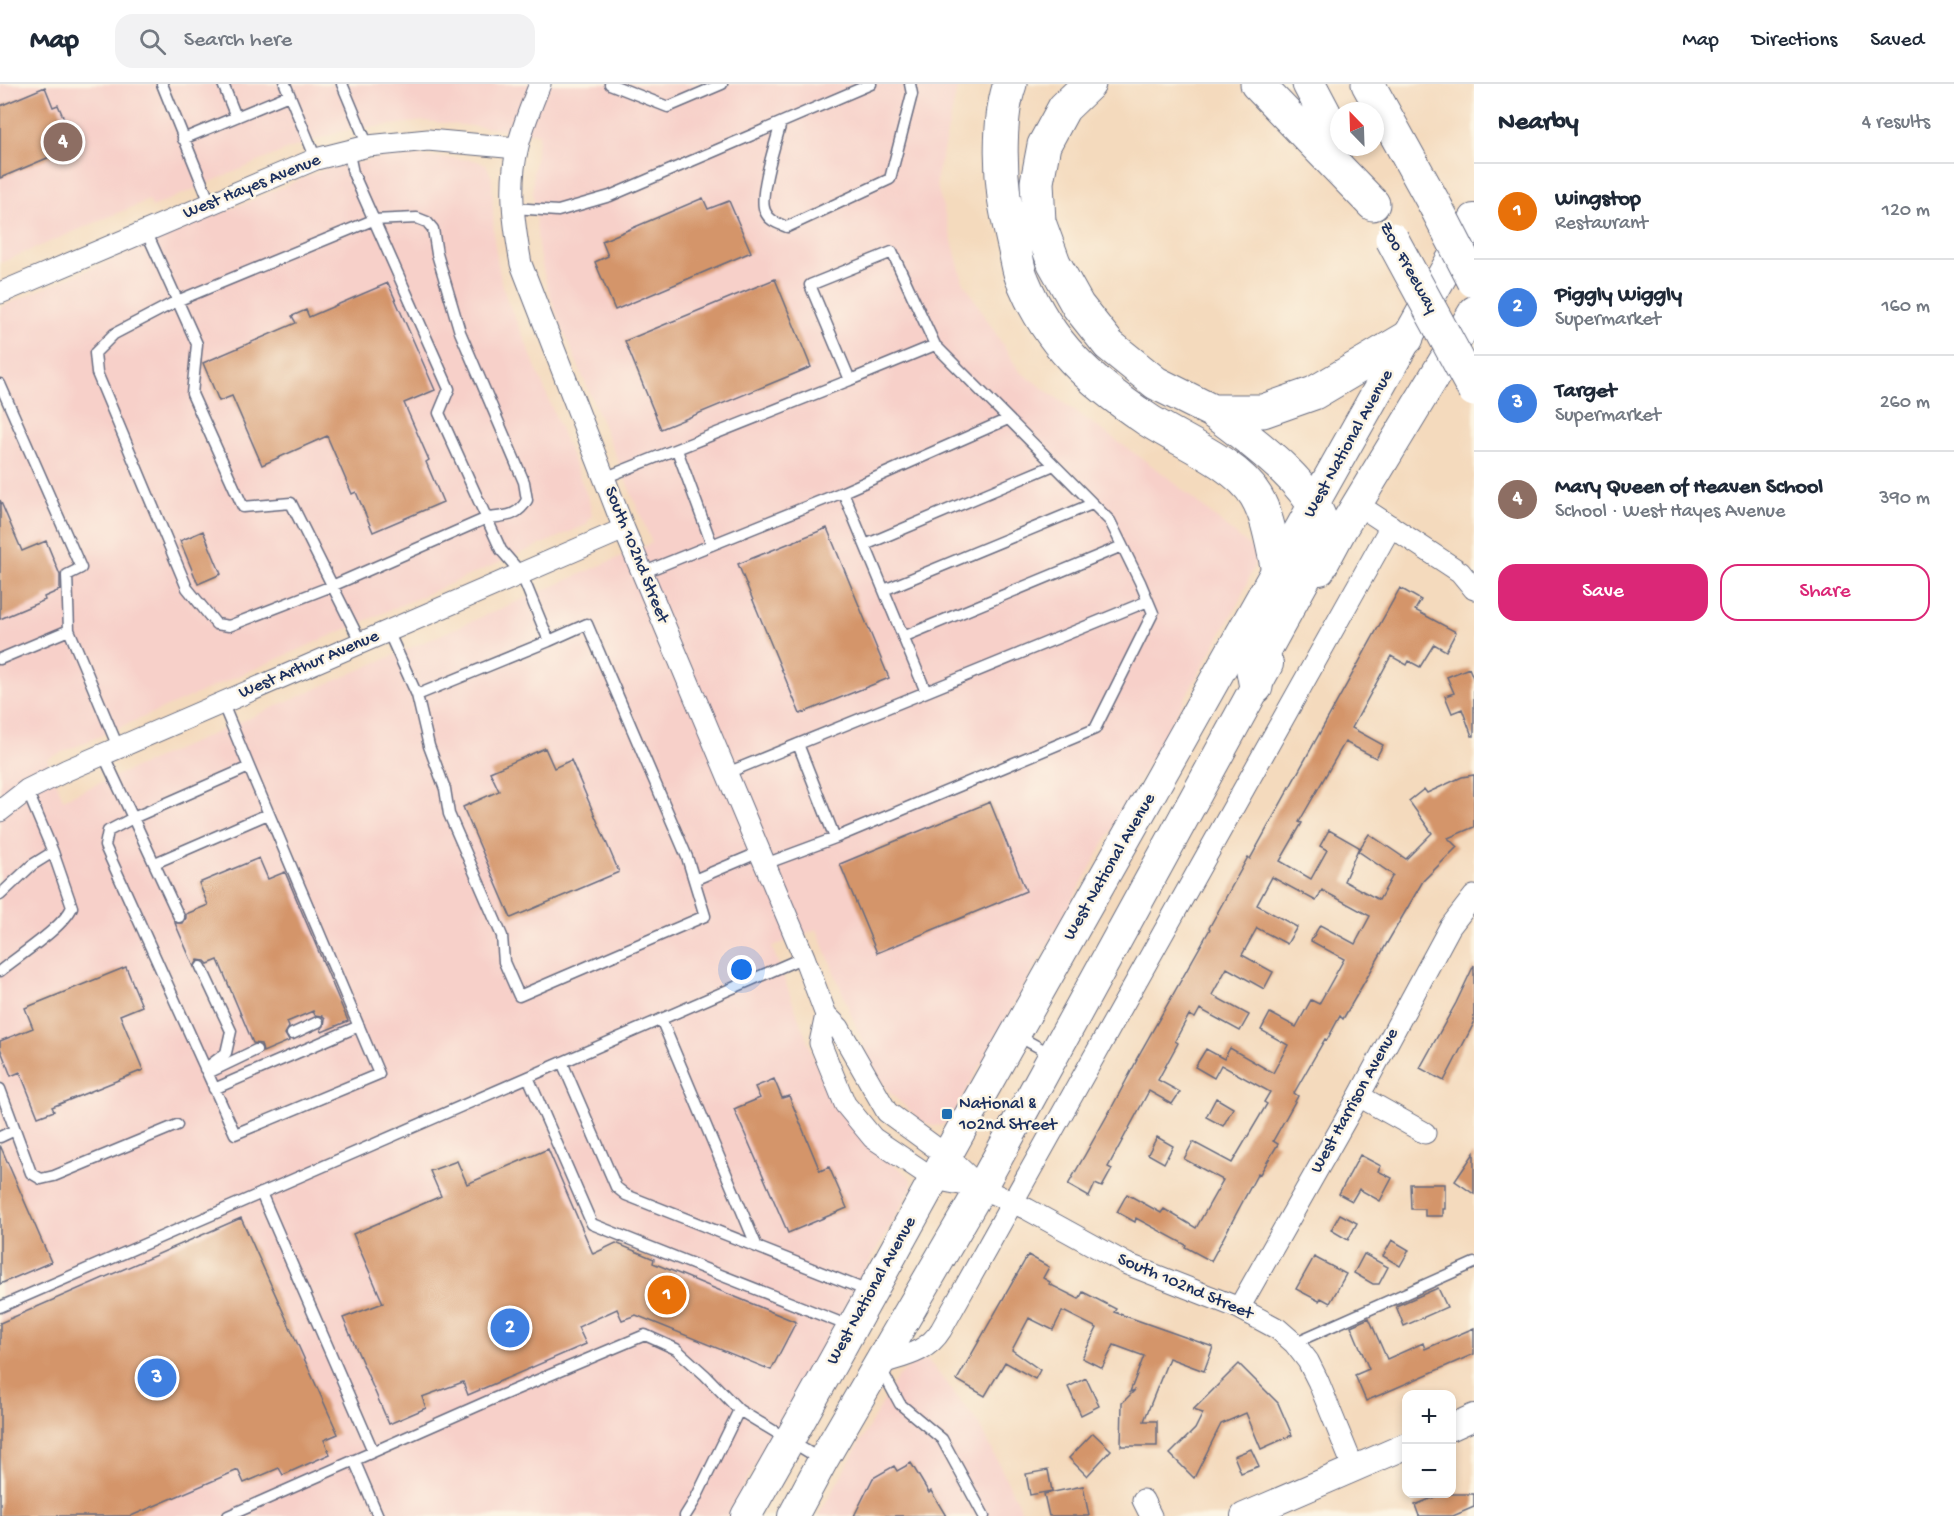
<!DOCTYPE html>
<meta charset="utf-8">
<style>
body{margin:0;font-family:"Gochi Hand",sans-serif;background:#f2f2f3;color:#1f2937}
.controls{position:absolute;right:18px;bottom:18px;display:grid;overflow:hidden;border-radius:12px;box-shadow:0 3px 9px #0003}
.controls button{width:54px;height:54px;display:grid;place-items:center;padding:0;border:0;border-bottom:2px solid #e0e1e3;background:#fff;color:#1f2937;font:30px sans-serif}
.compass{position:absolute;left:1330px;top:18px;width:54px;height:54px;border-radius:50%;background:#fff;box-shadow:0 3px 9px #0003;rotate:337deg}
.you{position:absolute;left:742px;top:886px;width:21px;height:21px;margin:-15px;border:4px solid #fff;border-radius:50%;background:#1a73e8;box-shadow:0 0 0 9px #1a73e833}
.badge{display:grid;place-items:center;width:39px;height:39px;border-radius:50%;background:#db2777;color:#fff;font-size:20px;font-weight:700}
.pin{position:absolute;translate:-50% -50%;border:3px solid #fff;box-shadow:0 2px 6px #0006}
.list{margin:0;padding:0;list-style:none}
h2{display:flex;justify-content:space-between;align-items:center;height:78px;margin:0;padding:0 24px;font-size:26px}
h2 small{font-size:20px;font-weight:400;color:#747a83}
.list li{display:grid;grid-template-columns:39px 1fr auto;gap:18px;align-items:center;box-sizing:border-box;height:96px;padding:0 24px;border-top:2px solid #e0e1e3}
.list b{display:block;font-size:22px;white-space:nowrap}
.list p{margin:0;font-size:20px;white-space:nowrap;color:#747a83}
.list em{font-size:20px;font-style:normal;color:#747a83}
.actions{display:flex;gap:12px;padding:18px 24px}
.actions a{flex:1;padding:14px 0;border:2px solid #db2777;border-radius:18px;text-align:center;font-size:21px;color:#db2777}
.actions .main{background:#db2777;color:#fff}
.icon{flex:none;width:33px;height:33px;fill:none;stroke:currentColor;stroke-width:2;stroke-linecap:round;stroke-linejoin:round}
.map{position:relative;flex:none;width:1474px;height:1432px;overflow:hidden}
header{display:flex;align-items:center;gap:36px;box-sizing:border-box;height:84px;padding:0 30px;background:#fff;border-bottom:2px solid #e0e1e3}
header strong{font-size:28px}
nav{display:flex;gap:33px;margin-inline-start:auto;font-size:21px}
.search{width:420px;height:54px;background:#f2f2f3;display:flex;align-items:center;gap:15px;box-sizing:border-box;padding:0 21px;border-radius:18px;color:#747a83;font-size:22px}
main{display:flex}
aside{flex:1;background:#fff}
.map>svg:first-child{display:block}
</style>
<header>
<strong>Map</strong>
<div class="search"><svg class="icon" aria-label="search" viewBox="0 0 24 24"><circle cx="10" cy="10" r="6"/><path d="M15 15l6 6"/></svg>Search here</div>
<nav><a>Map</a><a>Directions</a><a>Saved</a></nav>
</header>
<main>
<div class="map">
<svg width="1474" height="1432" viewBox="0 0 1474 1432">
<rect width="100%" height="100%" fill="#fcf5e5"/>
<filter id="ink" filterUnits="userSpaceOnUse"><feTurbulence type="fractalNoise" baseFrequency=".0167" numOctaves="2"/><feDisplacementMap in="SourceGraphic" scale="12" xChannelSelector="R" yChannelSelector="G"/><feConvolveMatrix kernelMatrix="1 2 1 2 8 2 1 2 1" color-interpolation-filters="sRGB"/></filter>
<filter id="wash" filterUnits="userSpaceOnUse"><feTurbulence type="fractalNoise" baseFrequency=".008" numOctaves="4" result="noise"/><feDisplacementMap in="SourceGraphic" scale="24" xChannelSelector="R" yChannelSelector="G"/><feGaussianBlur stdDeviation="1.35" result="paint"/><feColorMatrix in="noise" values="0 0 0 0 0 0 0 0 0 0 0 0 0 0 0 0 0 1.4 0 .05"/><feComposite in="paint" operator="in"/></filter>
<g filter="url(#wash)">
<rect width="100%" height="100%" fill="#f4dabd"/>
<path fill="#f7d0c9" d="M 0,0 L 958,0 L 936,98 L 963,197 L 1019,287 L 1165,391 L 1256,468 L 1255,479 L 1242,512 L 950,1036 L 942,1041 L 934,1042 L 923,1038 L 891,1010 L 879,994 L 869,975 L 817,845 L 772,863 L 816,980 L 830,1010 L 872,1064 L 909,1092 L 912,1098 L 911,1105 L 727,1432 L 0,1432 L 0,223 L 327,84 L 402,70 L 474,76 L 486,80 L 492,94 L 494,156 L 501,197 L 508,219 L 522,249 L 589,416 L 592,431 L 586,441 L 47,675 L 63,715 L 652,459 L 555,226 L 547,202 L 539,169 L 533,110 L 533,89 L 539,49 L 424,37 L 343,47 L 286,66 L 152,123 L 149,116 L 0,179 Z
M 927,1275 L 980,1341 L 1024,1432 L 818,1432 L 898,1292 L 911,1282 Z"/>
<g id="blocks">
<path fill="#d4956b" d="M 45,3 L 53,23 L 58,21 L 67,42 L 63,44 L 71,64 L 0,94 L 0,22 Z
M 703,114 L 708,125 L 729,117 L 751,168 L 615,226 L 595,178 L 608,172 L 602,157 Z
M 775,195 L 811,283 L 661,345 L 625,257 Z
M 388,199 L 435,306 L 404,319 L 429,376 L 426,378 L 443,418 L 373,448 L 356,408 L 352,410 L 327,352 L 262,381 L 232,312 L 219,317 L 203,279 L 296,239 L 292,232 L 306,226 L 309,233 Z
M 0,416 L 22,467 L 46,457 L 60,491 L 60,506 L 44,513 L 45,516 L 0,535 Z
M 827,444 L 889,594 L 800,630 L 738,480 Z
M 203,447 L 221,490 L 198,500 L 180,457 Z
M 1400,504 L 1421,516 L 1415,526 L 1456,548 L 1446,567 L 1434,560 L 1420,583 L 1409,577 L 1407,581 L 1391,572 L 1352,644 L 1383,661 L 1376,674 L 1345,658 L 1299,738 L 1302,739 L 1280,777 L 1311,795 L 1327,766 L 1320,762 L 1329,746 L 1359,763 L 1344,797 L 1379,816 L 1393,791 L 1358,767 L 1369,750 L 1406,775 L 1432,749 L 1409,717 L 1424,705 L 1427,709 L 1462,693 L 1474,691 L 1474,743 L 1448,754 L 1457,763 L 1423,797 L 1343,935 L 1340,932 L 1327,956 L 1325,955 L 1294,1009 L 1298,1012 L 1273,1057 L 1278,1060 L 1260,1090 L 1258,1089 L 1211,1177 L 1185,1163 L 1186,1161 L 1136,1134 L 1135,1138 L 1117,1128 L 1127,1110 L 1161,1129 L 1164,1125 L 1196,1144 L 1223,1096 L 1184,1075 L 1193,1058 L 1232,1079 L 1267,1020 L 1264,1018 L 1270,1008 L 1221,981 L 1214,994 L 1195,983 L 1206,965 L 1224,975 L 1230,964 L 1273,989 L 1288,961 L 1261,946 L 1270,929 L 1296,943 L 1311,916 L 1319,920 L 1344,875 L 1311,857 L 1320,841 L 1355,860 L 1370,832 L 1322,806 L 1316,817 L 1272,793 L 1257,821 L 1297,843 L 1287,860 L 1257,844 L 1242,871 L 1273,888 L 1264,905 L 1227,884 L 1212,911 L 1249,931 L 1240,947 L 1200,925 L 1195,934 L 1189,931 L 1175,957 L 1178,959 L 1158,996 L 1180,1008 L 1172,1020 L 1149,1007 L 1108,1083 L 1112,1085 L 1102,1103 L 1095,1100 L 1089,1113 L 1068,1101 L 1112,1023 L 1137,976 L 1136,976 L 1210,845 L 1209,844 L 1248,773 L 1250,775 Z
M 1469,584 L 1474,596 L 1474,652 L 1472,652 L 1462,625 L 1452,629 L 1445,612 L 1454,609 L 1447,593 Z
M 545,664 L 554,684 L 571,676 L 619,788 L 511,834 L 463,723 L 499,707 L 490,688 Z
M 990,718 L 1026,807 L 877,869 L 840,780 Z
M 259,774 L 268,795 L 285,788 L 348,937 L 322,948 L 321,945 L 324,942 L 325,935 L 322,932 L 315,931 L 313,927 L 287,938 L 289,943 L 285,950 L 289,957 L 263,968 L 261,960 L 253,959 L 218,876 L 208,880 L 205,877 L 198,876 L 194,883 L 175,839 L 183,839 L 186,834 L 186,830 L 208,821 L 199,799 Z
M 1474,881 L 1474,939 L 1444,997 L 1420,984 L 1456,919 Z
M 126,883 L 142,922 L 120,931 L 143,986 L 52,1023 L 54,1027 L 38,1033 L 20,988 L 11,992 L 0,964 L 0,957 L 33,944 L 25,924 Z
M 774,995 L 782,1014 L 789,1012 L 820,1087 L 829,1083 L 847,1124 L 788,1149 L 734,1025 L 760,1014 L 755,1003 Z
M 1216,1014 L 1233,1024 L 1223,1042 L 1206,1033 Z
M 1157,1053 L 1173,1062 L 1164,1079 L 1148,1070 Z
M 0,1061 L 51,1178 L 0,1200 Z
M 548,1065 L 593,1170 L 616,1159 L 654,1175 L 653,1179 L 796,1238 L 771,1286 L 636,1231 L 622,1236 L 617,1225 L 578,1243 L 586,1260 L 468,1311 L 463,1298 L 422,1313 L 426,1324 L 389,1340 L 343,1234 L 383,1219 L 353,1150 L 441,1112 L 430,1087 L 457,1077 L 467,1100 Z
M 1474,1069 L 1474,1110 L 1455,1097 Z
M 1360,1071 L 1381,1082 L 1378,1087 L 1392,1094 L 1380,1117 L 1359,1105 L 1352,1117 L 1339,1110 Z
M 1410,1100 L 1445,1100 L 1445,1125 L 1443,1125 L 1443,1132 L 1425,1132 L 1425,1125 L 1411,1125 Z
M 1340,1130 L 1357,1139 L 1348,1156 L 1331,1146 Z
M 241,1134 L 338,1350 L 324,1356 L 330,1370 L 283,1391 L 279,1384 L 244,1399 L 238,1386 L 131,1432 L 0,1432 L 0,1239 Z
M 1392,1156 L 1409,1166 L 1400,1182 L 1383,1172 Z
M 1364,1170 L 1388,1183 L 1379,1200 L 1373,1200 L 1354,1189 Z
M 1028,1171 L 1049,1183 L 1043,1194 L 1050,1198 L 1049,1200 L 1079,1215 L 1083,1208 L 1116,1225 L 1114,1228 L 1213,1263 L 1204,1287 L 1169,1274 L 1144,1337 L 1157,1337 L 1157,1362 L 1121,1362 L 1122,1319 L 1135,1306 L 1130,1308 L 1144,1272 L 1114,1261 L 1102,1284 L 1082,1274 L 1097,1244 L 1065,1228 L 1062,1228 L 1053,1246 L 1029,1234 L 1012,1266 L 1040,1286 L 1035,1295 L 1005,1278 L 985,1312 L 957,1296 Z
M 1314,1173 L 1346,1190 L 1330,1219 L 1321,1214 L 1319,1217 L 1296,1205 Z
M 1438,1204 L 1447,1223 L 1404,1242 L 1396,1222 Z
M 1369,1234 L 1387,1275 L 1423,1259 L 1425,1265 L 1474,1244 L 1474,1270 L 1366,1317 L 1355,1291 L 1369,1285 L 1351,1242 Z
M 1239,1280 L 1278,1319 L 1292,1351 L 1261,1365 L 1246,1329 L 1221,1340 L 1194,1394 L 1170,1370 L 1195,1345 L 1203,1329 L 1193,1326 Z
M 1086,1294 L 1099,1322 L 1081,1331 L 1068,1303 Z
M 1093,1349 L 1111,1366 L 1087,1392 L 1069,1374 Z
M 1251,1365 L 1259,1382 L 1241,1389 L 1234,1372 Z
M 911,1379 L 929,1409 L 931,1407 L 946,1432 L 854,1432 L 873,1394 L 894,1382 L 897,1387 Z
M 1048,1386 L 1052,1407 L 1030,1411 L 1026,1390 Z
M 1083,1402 L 1089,1432 L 1049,1432 L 1044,1410 Z
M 1442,1410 L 1474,1410 L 1474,1423 L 1453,1432 L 1419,1432 L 1415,1421 Z"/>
</g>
</g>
<g filter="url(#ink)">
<use href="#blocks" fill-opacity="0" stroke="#676b7f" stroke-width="1.5"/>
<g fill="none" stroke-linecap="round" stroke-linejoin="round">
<defs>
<path id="service" d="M 162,0 L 210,119
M 223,0 L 236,33
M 285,0 L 316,75
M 342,0 L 368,62
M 610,0 L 668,23 L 722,0
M 781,39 C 776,57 758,112 765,127 C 769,137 777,139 787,143 L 890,95 L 912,10 L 910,0
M 183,55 L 289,11
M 348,65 L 353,89 L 449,305 L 439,329 L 501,466 L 521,489 L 549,557 L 417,611 L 388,547
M 513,124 L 558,127 L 610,112 L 871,0
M 417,134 L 427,138 L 433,145 L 437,170 L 460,248 L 524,398 L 527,416 C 517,433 506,432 487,434 L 332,502 L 229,542 L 216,540 L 187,504 L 97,289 L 95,269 L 114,250 L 177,217 L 373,136 Z
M 146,147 L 197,260 L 192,310 L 243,423 L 291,419 L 361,559
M 850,296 L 935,261
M 0,300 L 81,484 L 67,491 L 69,546 L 118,663
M 677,366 L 712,461
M 604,394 L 850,296 L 810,201 L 892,168 L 935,261 L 1110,437 L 1140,498 L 1153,529 L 1095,645 L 835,754 L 765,780
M 843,408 L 1008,335
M 865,461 L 1054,381
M 642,489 L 843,408 L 926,608 L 727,689
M 884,506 L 1092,420
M 903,553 L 1122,462
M 549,557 L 587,540 L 687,773 L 694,796
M 0,575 L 69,546
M 926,608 L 1148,517
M 417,611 L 429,662 L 445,705 L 449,730 L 502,852 L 504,878 L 519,912 L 705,832 L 694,796 L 760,768
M 798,660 L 835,754
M 103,670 L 133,734 L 249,683 L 222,618
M 155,779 L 268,730
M 0,811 L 32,781 L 53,768
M 179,833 L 133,734 L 108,747 L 105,762 L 235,1050 L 379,990 L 249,683
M 201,883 L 231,947 L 226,969 L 205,985
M 0,887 C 18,872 64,843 72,823 L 53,768 L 27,706
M 661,935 L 757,1163
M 292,950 L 318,938
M 1018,952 L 1051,970
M 562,978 L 616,1103 L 626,1111 L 868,1207
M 208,989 L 256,966
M 528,993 L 592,1140 L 849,1242
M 0,1005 L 31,1089 L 41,1095 L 54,1092 L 177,1041
M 214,1005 L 359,942
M 0,1053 L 15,1046
M 261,1109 L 373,1367
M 0,1223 L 804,873
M 1294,1259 L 1474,1179
M 880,1283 L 900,1320 L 942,1355 L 984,1432
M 354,1376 L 378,1432
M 228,1432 L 493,1315 L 645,1251 L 676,1265 L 705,1291 L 739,1326 L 820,1375
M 685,1432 L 695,1416 L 739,1326"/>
<path id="minor" d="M 540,0 C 532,20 523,41 518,62 C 508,101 514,141 521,180 L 624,445 L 804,873 L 826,931 L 839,944 L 887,1028 L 947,1072 L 981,1104
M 0,209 L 316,75 L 368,62 L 428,56 L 517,64
M 1357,420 L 1460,488 L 1474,505
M 0,727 L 27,706 L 67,686 L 624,445
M 826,931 L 820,959 L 845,1020 L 873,1054 L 934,1095 L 981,1104 L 1027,1125 L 1127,1180 L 1239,1224 L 1278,1245 L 1294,1259 L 1308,1277 L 1318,1297 L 1354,1385
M 1359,1012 L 1425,1049
M 1239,1224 L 1359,1012 L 1450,843 L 1474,812
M 879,1280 C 903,1272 927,1269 941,1246 L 1391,442
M 1143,1416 L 1151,1432"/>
<path id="tertiary" d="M 1452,1343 L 1474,1333
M 1244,1432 L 1406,1362"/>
<path id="secondary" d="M 1320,486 L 1342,445 L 1474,227
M 746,1432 C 826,1294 901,1153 979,1014 C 1144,721 1311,429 1474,135
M 793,1432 L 823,1376 L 981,1104 L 1268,580"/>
<path id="motorway" d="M 1010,0 C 999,31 1000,81 1004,113 C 1007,133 1012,152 1016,171 C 1018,180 1019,189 1023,197 C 1049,260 1090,297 1145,334 C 1177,356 1237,379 1256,412 C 1269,434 1272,462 1278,486
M 1089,0 L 1064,24 L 1044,61 L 1037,98 L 1039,138 L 1054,179 L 1078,222 L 1109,261 L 1156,299 L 1212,327 L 1263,327 L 1314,309 L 1407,254
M 1257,0 L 1373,120
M 1309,0 L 1339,57
M 1368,0 L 1436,123
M 1212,327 C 1245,352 1320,404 1323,448 C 1323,454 1320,461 1319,467 L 1253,587 L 1256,603"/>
</defs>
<use href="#service" stroke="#676b7f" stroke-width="13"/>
<use href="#minor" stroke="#676b7f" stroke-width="23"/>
<use href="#tertiary" stroke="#676b7f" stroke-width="28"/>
<use href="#secondary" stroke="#676b7f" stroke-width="32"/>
<use href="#motorway" stroke="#676b7f" stroke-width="35"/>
<use href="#service" stroke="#fff" stroke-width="10"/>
<use href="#minor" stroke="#fff" stroke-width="21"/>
<use href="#tertiary" stroke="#fff" stroke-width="26"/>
<use href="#secondary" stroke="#fff" stroke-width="30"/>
<use href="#motorway" stroke="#fff" stroke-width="33"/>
<defs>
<path id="motorway-bridge" d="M 1436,123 L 1474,197
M 1392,155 L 1474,306"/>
</defs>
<use href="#motorway-bridge" stroke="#676b7f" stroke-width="35" stroke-linecap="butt"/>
<use href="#motorway-bridge" stroke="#fff" stroke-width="33"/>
</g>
</g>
<rect fill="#1f6fb2" stroke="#fcf5e5" stroke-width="2" x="941" y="1024" width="12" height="12" rx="3"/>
<g text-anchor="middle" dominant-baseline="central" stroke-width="5" stroke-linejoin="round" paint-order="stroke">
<g font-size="18" fill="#1b2f5e" stroke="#fcf5e5">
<text transform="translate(252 103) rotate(-22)">West Hayes Avenue</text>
<text transform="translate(1408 184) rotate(61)">Zoo Freeway</text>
<text transform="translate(1349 360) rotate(-61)">West National Avenue</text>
<text transform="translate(636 471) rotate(68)">South 102nd Street</text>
<text transform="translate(309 581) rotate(-23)">West Arthur Avenue</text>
<text transform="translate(1110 783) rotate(-60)">West National Avenue</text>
<text transform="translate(1355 1017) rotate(-61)">West Harrison Avenue</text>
<text transform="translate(1185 1203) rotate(23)">South 102nd Street</text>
<text transform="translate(872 1207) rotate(-61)">West National Avenue</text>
</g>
<g font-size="18" fill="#1b2f5e" stroke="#fcf5e5" text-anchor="start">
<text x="959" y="1020">National &amp;<tspan x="959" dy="21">102nd Street</tspan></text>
</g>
</g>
</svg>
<div class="controls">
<button>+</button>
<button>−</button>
</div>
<svg class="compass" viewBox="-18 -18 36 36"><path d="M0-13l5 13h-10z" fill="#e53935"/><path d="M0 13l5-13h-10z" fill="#747a83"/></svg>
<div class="you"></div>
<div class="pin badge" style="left:667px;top:1211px;background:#e8710a">1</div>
<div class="pin badge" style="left:510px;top:1244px;background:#3f7fe0">2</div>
<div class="pin badge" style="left:157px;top:1294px;background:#3f7fe0">3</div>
<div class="pin badge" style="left:63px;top:58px;background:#8d6e63">4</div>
</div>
<aside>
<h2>Nearby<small>4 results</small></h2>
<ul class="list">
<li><span class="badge" style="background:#e8710a">1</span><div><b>Wingstop</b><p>Restaurant</p></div><em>120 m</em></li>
<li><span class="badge" style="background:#3f7fe0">2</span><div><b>Piggly Wiggly</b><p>Supermarket</p></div><em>160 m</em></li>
<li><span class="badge" style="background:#3f7fe0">3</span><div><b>Target</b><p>Supermarket</p></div><em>260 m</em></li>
<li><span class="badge" style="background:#8d6e63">4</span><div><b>Mary Queen of Heaven School</b><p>School · West Hayes Avenue</p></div><em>390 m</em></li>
</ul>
<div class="actions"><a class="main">Save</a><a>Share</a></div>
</aside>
</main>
